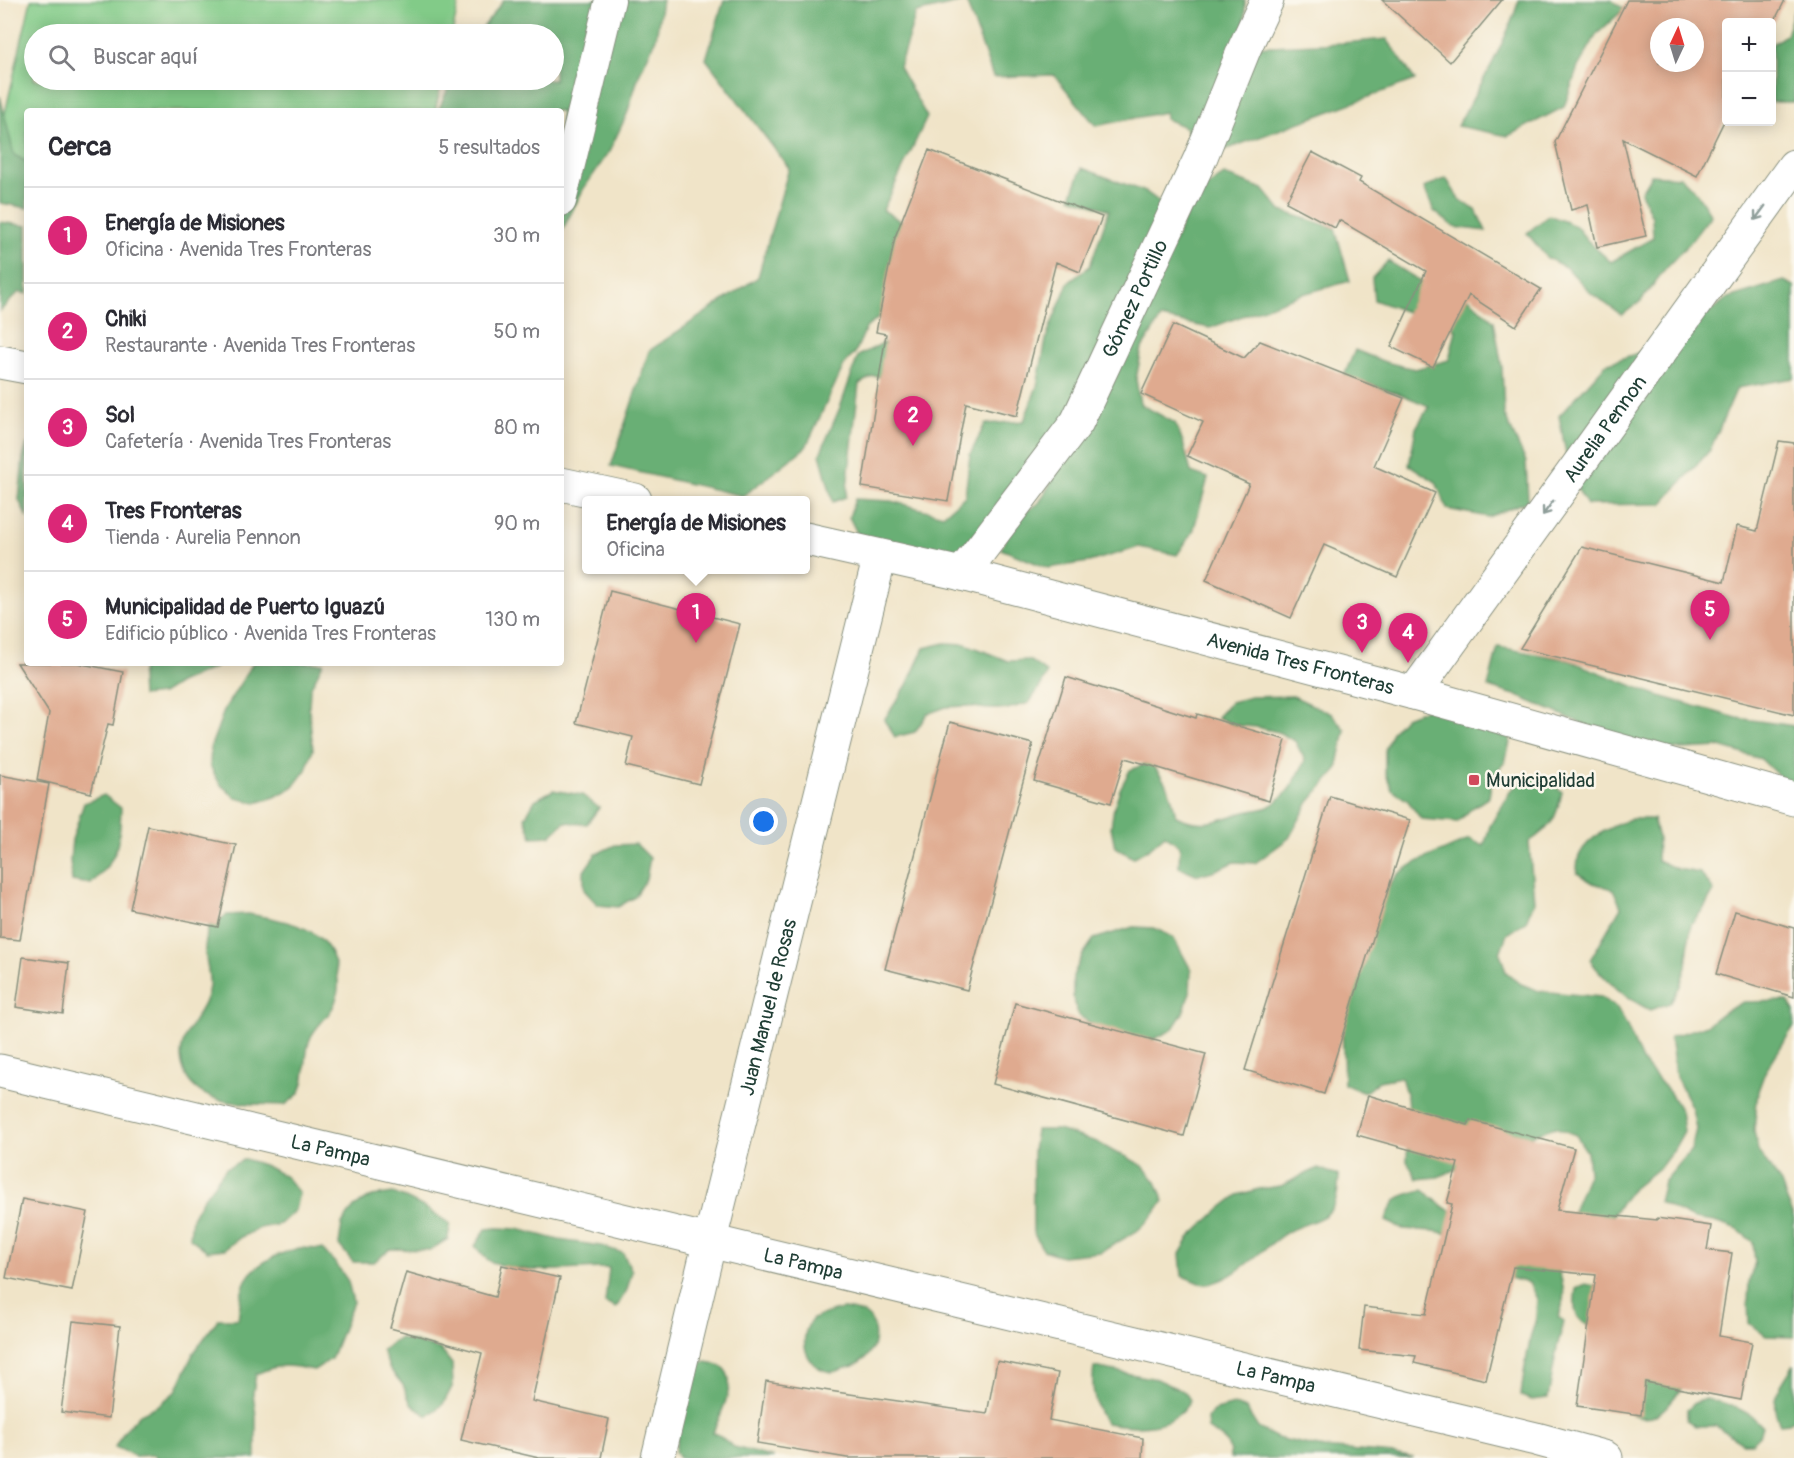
<!DOCTYPE html>
<html lang="es">
<meta charset="utf-8">
<style>
body{margin:0;font-family:Pangolin,sans-serif;background:#f7f7f7;color:#2b2b33}
.controls{position:absolute;right:18px;top:18px;display:grid;overflow:hidden;border-radius:6px;box-shadow:0 3px 15px #0003}
.controls button{width:54px;height:54px;display:grid;place-items:center;padding:0;border:0;border-bottom:2px solid #e1e1e2;background:#fff;color:#2b2b33;font:30px sans-serif}
.compass{position:absolute;left:1650px;top:18px;width:54px;height:54px;border-radius:50%;background:#fff;box-shadow:0 3px 15px #0003;rotate:4deg}
.you{position:absolute;left:764px;top:822px;width:21px;height:21px;margin:-15px;border:4px solid #fff;border-radius:50%;background:#1a73e8;box-shadow:0 0 0 9px #1a73e833}
.badge{display:grid;place-items:center;width:39px;height:39px;border-radius:50%;background:#db2777;color:#fff;font-size:20px;font-weight:700}
.pin{position:absolute;translate:-50% -50px;filter:drop-shadow(0 2px 3px #0008)}
.pin::after{content:'';position:absolute;top:32px;width:21px;height:18px;background:inherit;clip-path:polygon(0 0,100% 0,50% 100%)}
.popup{position:absolute;left:582px;top:496px;width:228px;height:78px;box-sizing:border-box;display:grid;place-content:center;border-radius:6px;background:#fff;filter:drop-shadow(0 2px 4px #0005);font-size:20px;white-space:nowrap;color:#7c7c81}
.popup b{font-size:22px;color:#2b2b33}
.popup::after{content:'';position:absolute;left:50%;top:100%;margin-left:-12px;border:12px solid transparent;border-top-color:#fff}
.list{margin:0;padding:0;list-style:none}
h2{display:flex;justify-content:space-between;align-items:center;height:78px;margin:0;padding:0 24px;font-size:26px}
h2 small{font-size:20px;font-weight:400;color:#7c7c81}
.list li{display:grid;grid-template-columns:39px 1fr auto;gap:18px;align-items:center;box-sizing:border-box;height:96px;padding:0 24px;border-top:2px solid #e1e1e2}
.list b{display:block;font-size:22px;white-space:nowrap}
.list p{margin:0;font-size:20px;white-space:nowrap;color:#7c7c81}
.list em{font-size:20px;font-style:normal;color:#7c7c81}
.icon{flex:none;width:33px;height:33px;fill:none;stroke:currentColor;stroke-width:2;stroke-linecap:round;stroke-linejoin:round}
.map{position:relative;flex:none;width:1794px;height:1458px;overflow:hidden}
.search{position:absolute;background:#fff;box-shadow:0 3px 15px #0003;left:24px;top:24px;width:540px;height:66px;display:flex;align-items:center;gap:15px;box-sizing:border-box;padding:0 21px;border-radius:33px;color:#7c7c81;font-size:22px}
.panel{position:absolute;background:#fff;box-shadow:0 3px 15px #0003;left:24px;top:108px;width:540px;height:558px;border-radius:6px}
.map>svg:first-child{display:block}
</style>
<div class="map">
<svg width="1794" height="1458" viewBox="0 0 1794 1458">
<rect width="100%" height="100%" fill="#fbf7ec"/>
<filter id="ink" filterUnits="userSpaceOnUse"><feTurbulence type="fractalNoise" baseFrequency=".0167" numOctaves="2"/><feDisplacementMap in="SourceGraphic" scale="12" xChannelSelector="R" yChannelSelector="G"/><feConvolveMatrix kernelMatrix="1 2 1 2 8 2 1 2 1" color-interpolation-filters="sRGB"/></filter>
<filter id="wash" filterUnits="userSpaceOnUse"><feTurbulence type="fractalNoise" baseFrequency=".008" numOctaves="4" result="noise"/><feDisplacementMap in="SourceGraphic" scale="24" xChannelSelector="R" yChannelSelector="G"/><feGaussianBlur stdDeviation="1.35" result="paint"/><feColorMatrix in="noise" values="0 0 0 0 0 0 0 0 0 0 0 0 0 0 0 0 0 1.4 0 .05"/><feComposite in="paint" operator="in"/></filter>
<g filter="url(#wash)">
<rect width="100%" height="100%" fill="#f0e4c8"/>
<path fill="#82cb88" stroke="#50845e" stroke-width="1.5" d="M 31,0 L 448,0 L 459,2 L 452,34 L 34,34 L 34,80 L 442,80 L 435,111 L 27,111 L 27,193 L 0,135 Z"/>
<path fill="#69af74" stroke="#447654" stroke-width="1.5" d="M 504,0 L 662,0 L 656,38 L 639,75 L 627,114 L 609,152 L 584,188 L 561,233 L 561,111 L 438,111 L 452,80 L 554,80 L 554,34 L 478,34 Z
M 724,0 L 1245,0 L 1245,47 L 1342,43 L 1387,39 L 1415,80 L 1200,159 L 1185,127 L 1166,119 L 1165,112 L 1096,126 L 1054,75 L 993,77 L 966,1 L 916,13 L 899,67 L 927,117 L 883,210 L 939,246 L 888,310 L 866,328 L 855,353 L 844,365 L 806,447 L 743,496 L 611,466 L 649,351 L 758,277 L 789,168 L 706,59 Z
M 1519,0 L 1611,0 L 1624,9 L 1597,34 L 1578,67 L 1564,107 L 1508,136 L 1457,126 C 1480,86 1505,45 1519,0 Z
M 1794,10 L 1794,102 L 1772,102 L 1772,44 L 1786,35 Z
M 0,96 L 14,155 L 27,162 L 27,208 L 0,203 Z
M 1082,168 L 1146,192 L 1165,206 L 1069,413 L 989,521 L 948,561 L 863,545 L 849,517 L 855,499 L 891,501 L 943,515 L 965,496 L 970,455 L 985,424 L 1024,421 L 1037,386 L 1047,335 L 1068,283 L 1090,266 L 1109,210 L 1071,197 Z
M 1224,175 L 1263,189 L 1281,211 L 1335,228 L 1350,281 L 1299,295 L 1210,328 L 1161,318 L 1142,348 L 1136,379 L 1140,404 L 1175,423 L 1183,442 L 1191,472 L 1208,478 L 1193,532 L 1177,555 L 1139,547 L 1089,562 L 1048,568 L 1001,549 L 1015,519 L 1039,503 L 1073,446 L 1097,420 L 1102,395 L 1197,193 Z
M 1651,175 L 1681,177 L 1696,192 L 1711,215 L 1691,241 L 1665,269 L 1641,301 L 1622,315 L 1592,294 L 1567,268 L 1547,258 L 1527,233 L 1549,215 L 1576,226 L 1587,240 L 1611,262 L 1653,238 L 1652,217 L 1641,192 Z
M 1446,178 L 1460,201 L 1476,210 L 1486,231 L 1454,227 L 1434,211 L 1424,188 Z
M 0,222 L 27,226 L 27,294 L 19,292 L 0,311 Z
M 1388,261 L 1428,286 L 1463,293 L 1494,321 L 1502,367 L 1504,414 L 1526,462 L 1528,501 L 1488,517 L 1447,509 L 1436,482 L 1409,465 L 1416,428 L 1429,406 L 1400,394 L 1344,376 L 1355,350 L 1385,362 L 1415,369 L 1449,360 L 1456,330 L 1374,300 L 1372,278 Z
M 1784,281 L 1794,286 L 1794,378 L 1737,388 L 1710,450 L 1662,504 L 1587,505 L 1570,476 L 1559,416 L 1606,364 L 1667,343 L 1728,298 Z
M 883,343 L 916,353 L 908,380 L 873,376 L 859,384 L 846,497 L 833,502 L 820,454 L 841,405 L 858,356 Z
M 27,443 L 27,518 L 19,500 L 23,459 Z
M 945,643 L 966,644 L 1008,661 L 1029,660 L 1047,673 L 1041,685 L 1029,703 L 1007,709 L 987,709 L 966,706 L 946,707 L 927,714 L 915,732 L 895,737 L 884,720 L 907,685 L 924,648 Z
M 1498,647 L 1568,660 L 1656,695 L 1737,718 L 1794,726 L 1794,791 L 1761,759 L 1720,747 L 1664,750 L 1612,736 L 1515,695 L 1488,687 Z
M 144,663 L 220,663 L 216,667 L 179,683 L 162,694 L 142,696 L 141,677 Z
M 253,663 L 323,663 L 310,689 L 309,709 L 313,750 L 306,770 L 293,787 L 275,797 L 256,803 L 236,798 L 220,784 L 210,766 L 211,746 L 225,708 Z
M 1293,696 L 1332,714 L 1345,730 L 1337,770 L 1309,802 L 1289,838 L 1255,863 L 1234,862 L 1216,870 L 1198,875 L 1179,867 L 1180,846 L 1165,835 L 1150,848 L 1133,858 L 1115,847 L 1111,827 L 1114,807 L 1120,789 L 1130,770 L 1150,762 C 1167,782 1171,791 1176,816 C 1203,829 1218,820 1245,812 C 1252,810 1261,810 1268,807 C 1286,798 1298,778 1305,760 L 1295,741 L 1278,732 L 1256,727 L 1234,725 L 1217,717 L 1231,702 L 1251,697 Z
M 1426,709 L 1505,721 L 1510,742 L 1505,762 L 1492,777 L 1489,797 L 1472,808 L 1458,822 L 1421,819 L 1408,801 L 1392,790 L 1385,771 L 1385,750 L 1392,732 L 1405,717 Z
M 1527,778 L 1547,780 L 1562,792 C 1556,820 1552,826 1529,842 L 1534,902 L 1526,921 L 1507,934 L 1500,953 L 1506,972 L 1521,984 L 1539,991 L 1601,997 L 1617,1008 L 1626,1024 L 1642,1061 L 1670,1093 L 1681,1111 L 1684,1131 L 1674,1149 L 1662,1165 L 1630,1191 L 1605,1225 L 1566,1228 L 1589,1172 L 1587,1152 L 1576,1135 L 1555,1127 L 1535,1134 L 1517,1148 L 1477,1160 L 1438,1177 L 1417,1179 L 1407,1161 L 1409,1117 L 1407,1097 L 1401,1077 L 1379,1081 L 1364,1093 L 1344,1084 C 1343,1063 1344,1043 1341,1023 L 1385,892 C 1390,886 1394,877 1400,873 C 1420,857 1447,851 1469,839 L 1484,846 L 1490,826 L 1511,790 Z
M 553,790 L 582,795 L 599,808 L 587,824 L 565,822 L 550,836 L 532,837 L 525,818 L 535,800 Z
M 104,795 L 121,808 C 120,822 121,838 115,852 C 111,864 100,874 91,884 L 72,881 L 70,860 L 72,840 L 84,803 Z
M 1630,819 L 1653,819 L 1658,838 L 1657,860 L 1677,869 L 1700,873 L 1714,891 L 1704,908 L 1691,924 L 1686,966 L 1680,986 L 1670,1003 L 1650,1010 C 1626,998 1606,982 1590,960 L 1621,907 L 1613,889 L 1593,883 L 1577,873 C 1577,868 1577,859 1580,854 C 1589,836 1613,826 1630,819 Z
M 636,844 L 650,858 L 646,879 L 635,897 L 618,907 L 598,905 L 584,890 L 584,871 L 596,854 L 615,845 Z
M 249,914 C 288,922 330,925 337,973 C 339,984 339,994 334,1005 C 329,1017 315,1026 310,1039 C 304,1053 307,1082 299,1093 C 296,1097 290,1101 285,1105 C 253,1103 197,1109 184,1071 C 180,1061 180,1051 184,1040 C 191,1021 207,1007 209,986 C 210,975 206,962 205,950 C 205,942 207,935 208,927 L 227,915 Z
M 1133,927 L 1154,928 L 1173,937 L 1183,955 L 1191,970 L 1190,992 L 1183,1013 L 1172,1030 L 1154,1039 L 1133,1041 L 1095,1026 L 1078,1015 L 1073,996 L 1073,976 L 1082,956 L 1094,939 Z
M 1788,1001 L 1794,1011 L 1794,1026 L 1765,1072 L 1758,1091 L 1754,1131 L 1758,1151 L 1781,1183 L 1794,1219 L 1794,1337 L 1766,1336 L 1749,1323 L 1748,1303 L 1749,1282 L 1755,1262 L 1753,1242 L 1738,1230 L 1714,1222 L 1693,1219 L 1659,1202 L 1664,1182 L 1691,1150 L 1696,1129 L 1692,1108 L 1676,1077 L 1670,1037 L 1707,1025 L 1724,1012 L 1743,1002 Z
M 1036,1130 L 1058,1130 L 1097,1142 L 1116,1153 L 1125,1156 L 1143,1166 L 1156,1182 L 1164,1201 L 1151,1218 L 1137,1231 L 1101,1252 L 1062,1256 L 1043,1250 L 1033,1232 L 1033,1151 Z
M 245,1159 L 266,1166 L 286,1177 L 299,1193 L 295,1210 L 280,1224 L 260,1228 L 241,1237 L 225,1249 L 207,1251 L 190,1238 L 192,1218 L 202,1200 L 226,1168 Z
M 1318,1168 L 1339,1176 C 1338,1189 1338,1204 1327,1214 C 1321,1220 1298,1226 1289,1231 C 1266,1243 1228,1290 1199,1283 C 1194,1281 1188,1278 1182,1276 L 1180,1254 L 1190,1237 L 1221,1208 L 1238,1195 L 1259,1189 L 1281,1186 Z
M 1423,1190 C 1432,1196 1438,1204 1447,1209 L 1557,1266 C 1564,1284 1567,1299 1558,1317 L 1564,1321 L 1557,1347 L 1548,1398 L 1531,1400 L 1521,1396 C 1523,1375 1527,1355 1531,1335 C 1532,1331 1534,1327 1535,1322 C 1537,1315 1536,1306 1537,1299 L 1529,1283 L 1510,1278 L 1473,1239 L 1434,1231 L 1403,1229 L 1386,1221 C 1393,1197 1400,1195 1423,1190 Z
M 393,1193 C 415,1201 432,1211 450,1224 L 448,1239 L 430,1250 L 390,1249 L 374,1262 L 353,1262 L 339,1245 L 342,1224 L 354,1207 L 372,1196 Z
M 497,1228 L 518,1229 L 559,1240 L 601,1246 L 623,1253 L 632,1271 L 627,1290 L 616,1308 L 605,1303 L 609,1268 C 575,1268 524,1276 492,1262 C 485,1260 480,1251 475,1246 L 486,1229 Z
M 299,1248 L 322,1249 L 336,1264 L 348,1281 L 353,1302 L 331,1359 L 314,1370 C 288,1365 281,1363 256,1374 L 253,1393 L 256,1416 L 256,1458 L 156,1458 L 155,1455 L 135,1456 L 115,1447 L 125,1430 L 140,1414 L 159,1405 L 176,1391 L 193,1354 L 218,1319 L 238,1319 C 240,1307 240,1291 246,1280 C 256,1262 281,1253 299,1248 Z
M 1585,1284 L 1595,1286 L 1686,1383 C 1667,1405 1654,1433 1623,1408 L 1595,1328 C 1573,1321 1573,1309 1576,1289 Z
M 844,1309 C 851,1310 860,1311 866,1315 C 877,1323 877,1344 869,1354 C 864,1361 854,1367 846,1368 C 842,1369 836,1372 832,1372 C 813,1370 802,1353 805,1335 C 806,1330 808,1323 813,1319 C 818,1316 838,1309 844,1309 Z
M 400,1338 L 440,1349 L 452,1364 L 453,1385 L 443,1404 L 428,1416 L 411,1404 L 403,1385 L 390,1369 L 382,1350 Z
M 701,1362 C 750,1362 722,1408 713,1433 L 717,1434 L 734,1447 L 774,1458 L 679,1458 L 675,1452 L 686,1375 Z
M 1794,1364 L 1794,1419 L 1789,1423 L 1780,1424 C 1766,1397 1782,1386 1794,1364 Z
M 1094,1367 L 1157,1379 L 1185,1392 L 1190,1400 C 1176,1430 1135,1428 1106,1423 C 1094,1409 1091,1386 1094,1367 Z
M 1705,1399 C 1725,1402 1748,1410 1762,1426 L 1759,1436 L 1752,1443 L 1743,1443 L 1716,1426 L 1695,1426 L 1687,1420 L 1687,1410 L 1695,1403 Z
M 1234,1405 L 1246,1409 L 1258,1428 L 1277,1438 L 1323,1448 L 1394,1454 L 1414,1458 L 1230,1458 C 1230,1438 1222,1440 1208,1429 L 1207,1419 L 1213,1411 Z"/>
<g id="blocks">
<path fill="#dfaa8f" fill-rule="evenodd" d="M 1382,0 L 1502,0 L 1450,62 Z
M 1627,0 L 1785,0 L 1772,26 L 1772,22 L 1726,22 L 1726,117 L 1697,176 L 1623,139 L 1646,236 L 1597,247 L 1588,205 L 1571,210 L 1555,142 ZM 1659,27 L 1695,27 L 1695,63 L 1659,63 Z
M 929,150 L 1102,217 L 1080,272 L 1056,262 L 1017,416 L 966,403 L 948,501 L 862,487 L 886,334 L 876,332 L 895,237 Z
M 1312,152 L 1361,178 L 1359,182 L 1541,289 L 1516,326 L 1469,295 L 1433,367 L 1391,347 L 1426,271 L 1339,220 L 1335,228 L 1286,202 Z
M 1173,325 L 1244,358 L 1260,341 L 1404,398 L 1374,466 L 1435,493 L 1397,577 L 1324,545 L 1291,618 L 1206,580 L 1249,484 L 1187,456 L 1203,422 L 1141,394 Z
M 1779,441 L 1794,443 L 1794,715 L 1520,648 L 1582,547 L 1724,582 L 1737,526 L 1757,531 Z
M 610,591 L 740,624 L 699,784 L 626,766 L 633,737 L 576,723 Z
M 17,663 L 77,663 L 123,672 L 113,725 L 108,724 L 91,793 L 37,780 L 49,713 Z
M 1066,677 L 1196,718 L 1197,714 L 1286,740 L 1269,801 L 1125,758 L 1111,803 L 1034,781 Z
M 950,722 L 1033,744 L 967,990 L 885,969 Z
M 0,775 L 49,784 L 20,940 L 0,938 Z
M 1330,796 L 1410,820 L 1324,1094 L 1245,1070 Z
M 148,826 L 236,845 L 218,927 L 130,909 Z
M 1735,911 L 1794,928 L 1794,997 L 1716,974 Z
M 23,957 L 69,963 L 63,1014 L 16,1007 Z
M 1015,1003 L 1206,1054 L 1184,1136 L 993,1084 Z
M 1368,1095 L 1468,1125 L 1470,1120 L 1574,1148 L 1557,1210 L 1657,1220 L 1657,1218 L 1711,1226 L 1707,1250 L 1732,1253 L 1719,1336 L 1752,1342 L 1741,1400 L 1645,1382 L 1641,1415 L 1577,1406 L 1596,1275 L 1513,1267 L 1486,1380 L 1414,1363 L 1416,1356 L 1359,1350 L 1364,1307 L 1426,1314 L 1452,1204 L 1447,1203 L 1458,1163 L 1357,1135 Z
M 22,1199 L 88,1212 L 72,1291 L 6,1278 Z
M 502,1265 L 560,1278 L 532,1401 L 609,1419 L 601,1458 L 539,1458 L 461,1440 L 482,1353 L 390,1328 L 406,1272 L 495,1297 Z
M 73,1321 L 120,1326 L 109,1418 L 61,1412 Z
M 997,1361 L 1058,1373 L 1049,1420 L 1143,1438 L 1142,1458 L 847,1458 L 757,1443 L 766,1381 L 836,1392 L 987,1414 Z"/>
</g>
</g>
<g filter="url(#ink)">
<use href="#blocks" fill-opacity="0" stroke="#88907e" stroke-width="1.5"/>
<g fill="none" stroke-linecap="round" stroke-linejoin="round">
<defs>
<path id="lane" d="M 561,201 L 610,0"/>
<g id="street">
<path id="s1" d="M 962,574 L 1077,422 L 1200,159 L 1245,47 L 1267,0"/>
<path id="s2" d="M 1414,693 L 1794,166"/>
<path id="s3" d="M 0,1071 L 1536,1439 L 1606,1458"/>
<path id="s4" d="M 658,1458 L 710,1240 L 880,556"/>
</g>
<g id="secondary">
<path d="M 0,362 L 27,367"/>
<path d="M 561,484 L 635,500"/>
<path id="s5" d="M 806,539 L 962,574 L 1414,693 L 1794,799"/>
</g>
</defs>
<use href="#lane" stroke="#88907e" stroke-width="32"/>
<use href="#street" stroke="#88907e" stroke-width="35"/>
<use href="#secondary" stroke="#88907e" stroke-width="35"/>
<use href="#lane" stroke="#fff" stroke-width="30"/>
<use href="#street" stroke="#fff" stroke-width="33"/>
<use href="#secondary" stroke="#fff" stroke-width="33"/>
</g>
<defs><path id="oneway-shaft" d="M-6 0H5M1.5-3L5.5 0L1.5 3" fill="none" stroke-width="1.6" stroke-linecap="round" stroke-linejoin="round" transform="scale(1.5)"/></defs>
<g stroke="#8f9e9a">
<use href="#oneway-shaft" transform="translate(1760 213) rotate(126)"/>
<use href="#oneway-shaft" transform="translate(1548 508) rotate(126)"/>
</g>
</g>
<rect fill="#d1495b" stroke="#fbf7ec" stroke-width="2" x="1468" y="774" width="12" height="12" rx="3"/>
<g text-anchor="middle" dominant-baseline="central" stroke-width="5" stroke-linejoin="round" paint-order="stroke">
<g font-size="20" fill="#1f3d34" stroke="#fbf7ec">
<text stroke="none"><textPath href="#s1" startOffset="327">Gómez Portillo</textPath></text>
<text stroke="none"><textPath href="#s2" startOffset="326">Aurelia Pennon</textPath></text>
<text stroke="none"><textPath href="#s5" startOffset="510">Avenida Tres Fronteras</textPath></text>
<text stroke="none"><textPath href="#s4" startOffset="464">Juan Manuel de Rosas</textPath></text>
<text stroke="none"><textPath href="#s3" startOffset="340">La Pampa</textPath></text>
<text stroke="none"><textPath href="#s3" startOffset="826">La Pampa</textPath></text>
<text stroke="none"><textPath href="#s3" startOffset="1312">La Pampa</textPath></text>
</g>
<g font-size="20" fill="#1f3d34" stroke="#fbf7ec" text-anchor="start">
<text x="1486" y="780">Municipalidad</text>
</g>
</g>
</svg>
<div class="controls">
<button>+</button>
<button>−</button>
</div>
<svg class="compass" viewBox="-18 -18 36 36"><path d="M0-13l5 13h-10z" fill="#e53935"/><path d="M0 13l5-13h-10z" fill="#7c7c81"/></svg>
<div class="you"></div>
<div class="pin badge" style="left:696px;top:643px">1</div>
<div class="popup"><b>Energía de Misiones</b>Oficina</div>
<div class="pin badge" style="left:913px;top:446px">2</div>
<div class="pin badge" style="left:1362px;top:653px">3</div>
<div class="pin badge" style="left:1408px;top:663px">4</div>
<div class="pin badge" style="left:1710px;top:640px">5</div>
<div class="search"><svg class="icon" aria-label="search" viewBox="0 0 24 24"><circle cx="10" cy="10" r="6"/><path d="M15 15l6 6"/></svg>Buscar aquí</div>
<section class="panel">
<h2>Cerca<small>5 resultados</small></h2>
<ul class="list">
<li><span class="badge">1</span><div><b>Energía de Misiones</b><p>Oficina · Avenida Tres Fronteras</p></div><em>30 m</em></li>
<li><span class="badge">2</span><div><b>Chiki</b><p>Restaurante · Avenida Tres Fronteras</p></div><em>50 m</em></li>
<li><span class="badge">3</span><div><b>Sol</b><p>Cafetería · Avenida Tres Fronteras</p></div><em>80 m</em></li>
<li><span class="badge">4</span><div><b>Tres Fronteras</b><p>Tienda · Aurelia Pennon</p></div><em>90 m</em></li>
<li><span class="badge">5</span><div><b>Municipalidad de Puerto Iguazú</b><p>Edificio público · Avenida Tres Fronteras</p></div><em>130 m</em></li>
</ul>
</section>
</div>
